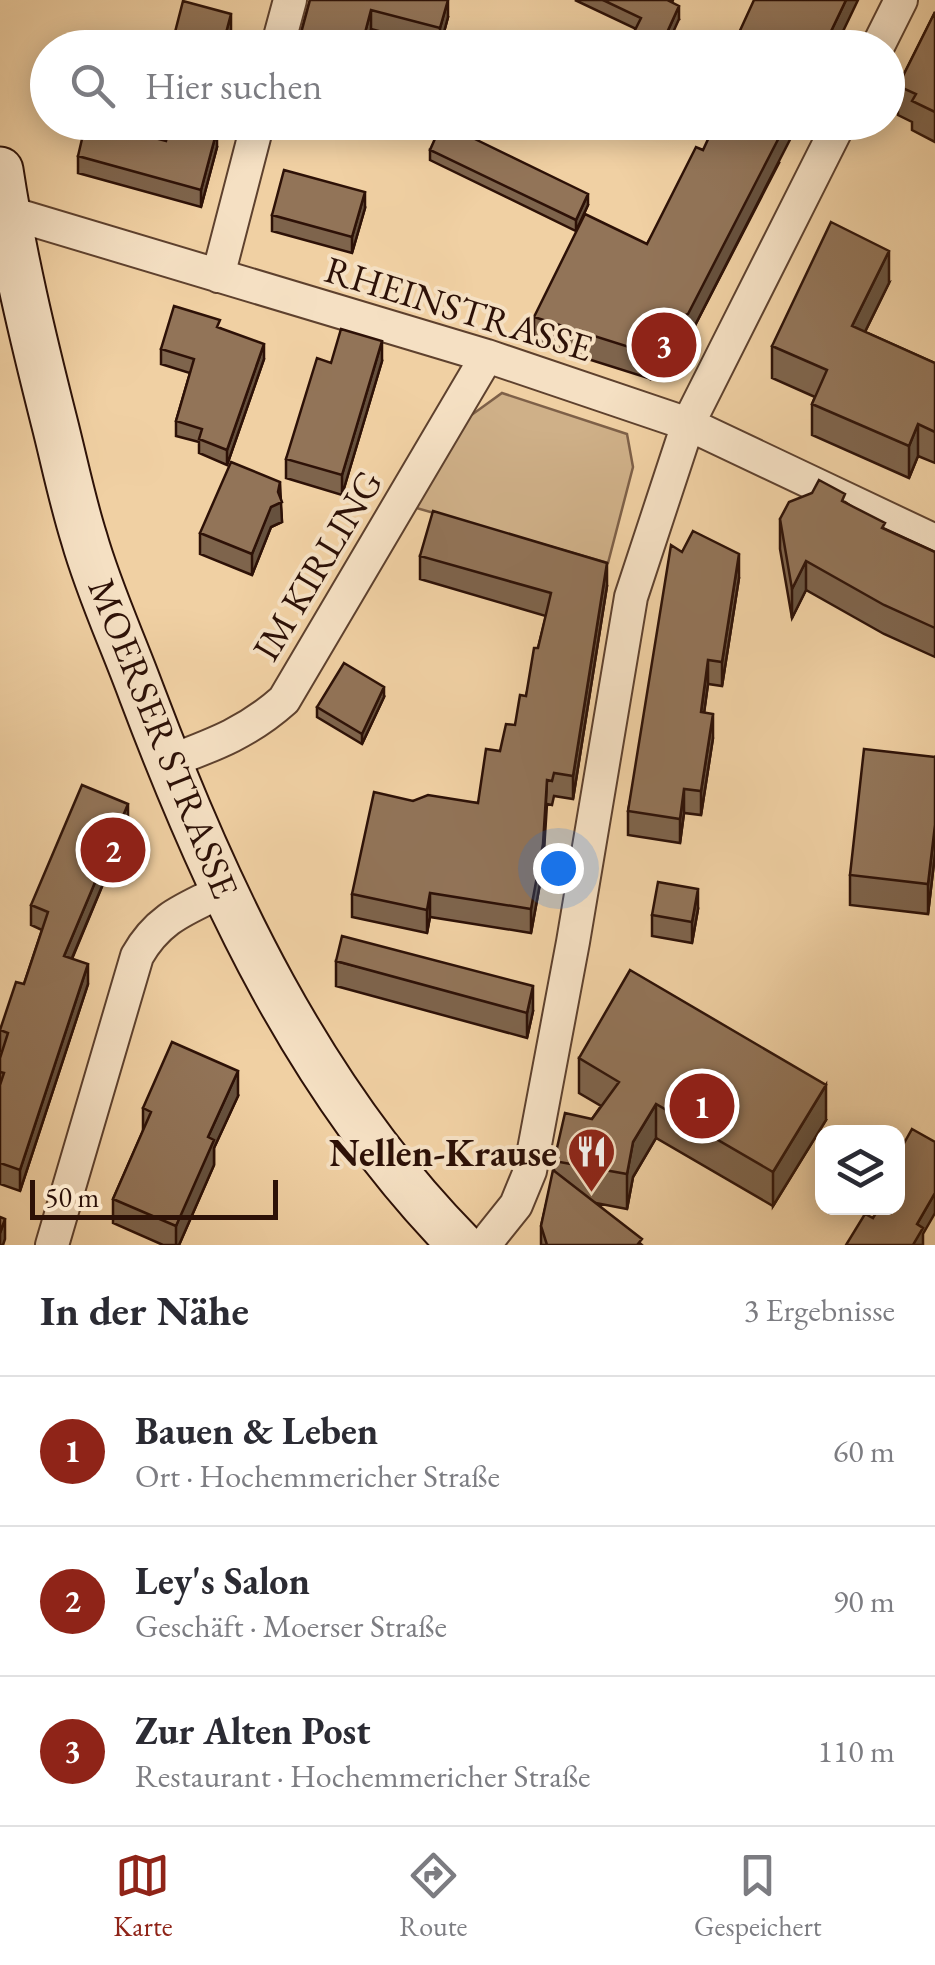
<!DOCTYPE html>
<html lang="de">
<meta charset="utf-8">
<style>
body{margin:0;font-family:"EB Garamond",serif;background:#f7f7f7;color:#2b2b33}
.controls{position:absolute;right:30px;bottom:30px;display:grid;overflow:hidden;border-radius:20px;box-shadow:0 5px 25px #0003}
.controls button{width:90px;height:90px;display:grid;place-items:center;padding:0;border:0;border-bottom:2px solid #e1e1e2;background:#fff;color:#2b2b33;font:50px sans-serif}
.scale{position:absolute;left:30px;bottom:25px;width:248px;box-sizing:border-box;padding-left:10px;border:5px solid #2d1107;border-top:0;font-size:28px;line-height:35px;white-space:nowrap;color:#2d1107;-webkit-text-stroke:8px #f5e0c3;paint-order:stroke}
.you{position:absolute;left:558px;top:868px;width:35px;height:35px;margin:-25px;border:8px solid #fff;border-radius:50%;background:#1a73e8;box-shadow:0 0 0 15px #1a73e833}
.badge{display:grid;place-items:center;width:65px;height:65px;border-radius:50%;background:#8f2418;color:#fff;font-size:32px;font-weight:700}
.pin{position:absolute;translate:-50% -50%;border:5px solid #fff;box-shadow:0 2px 10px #0006}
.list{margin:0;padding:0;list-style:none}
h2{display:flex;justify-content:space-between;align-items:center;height:130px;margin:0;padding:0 40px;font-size:42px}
h2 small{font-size:32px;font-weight:400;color:#7c7c81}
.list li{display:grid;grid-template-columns:65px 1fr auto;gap:30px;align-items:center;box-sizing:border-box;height:150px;padding:0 40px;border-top:2px solid #e1e1e2}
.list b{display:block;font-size:38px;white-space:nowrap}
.list p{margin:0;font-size:32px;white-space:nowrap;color:#7c7c81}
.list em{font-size:32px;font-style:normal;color:#7c7c81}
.icon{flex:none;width:55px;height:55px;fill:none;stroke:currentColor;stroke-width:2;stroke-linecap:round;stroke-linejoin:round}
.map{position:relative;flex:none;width:935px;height:1245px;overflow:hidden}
.search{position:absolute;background:#fff;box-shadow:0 5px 25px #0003;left:30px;right:30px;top:30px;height:110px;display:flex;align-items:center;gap:25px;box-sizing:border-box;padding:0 35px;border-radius:55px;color:#7c7c81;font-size:38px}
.sheet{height:580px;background:#fff}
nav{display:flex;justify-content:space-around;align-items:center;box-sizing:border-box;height:140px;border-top:2px solid #e1e1e2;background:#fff;font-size:28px;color:#7c7c81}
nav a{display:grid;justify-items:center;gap:5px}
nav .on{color:#8f2418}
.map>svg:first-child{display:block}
</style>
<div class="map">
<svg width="935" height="1245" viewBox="0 0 935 1245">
<rect width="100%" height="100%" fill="#f0d0a3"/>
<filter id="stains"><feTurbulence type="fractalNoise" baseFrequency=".002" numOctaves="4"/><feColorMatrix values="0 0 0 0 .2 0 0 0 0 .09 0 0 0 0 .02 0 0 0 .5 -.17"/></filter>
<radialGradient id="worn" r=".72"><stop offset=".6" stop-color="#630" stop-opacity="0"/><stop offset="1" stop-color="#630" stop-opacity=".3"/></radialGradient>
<path fill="#cfb088" stroke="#7e6048" stroke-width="2.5" d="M 502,393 L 627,434 L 633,467 L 608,563 L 413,507 L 470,416 Z"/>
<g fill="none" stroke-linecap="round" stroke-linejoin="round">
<defs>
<path id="street" d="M 277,48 L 290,0
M 877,48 L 901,0
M 0,210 L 487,356 L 688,424 L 935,541
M 218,276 L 258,122
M 168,762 C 213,745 247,733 284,700 L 487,356
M 52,1245 L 137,956 C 159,917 186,909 224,890
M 484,1245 L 516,1205 L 530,1171 L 573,942 L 631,597 L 688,424 L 840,122"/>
<path id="secondary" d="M 0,170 C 13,255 33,338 54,421 C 64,460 72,500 84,538 C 99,591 123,642 142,694 C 217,893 310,1092 461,1245"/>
</defs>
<use href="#street" stroke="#5e412e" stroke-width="36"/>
<use href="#secondary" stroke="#2d1107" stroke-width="49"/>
<use href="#street" stroke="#f5e0c3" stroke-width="32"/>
<use href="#secondary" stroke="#f5e0c3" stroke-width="45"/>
</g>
<path fill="#7e644c" stroke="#2d1107" stroke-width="2.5" d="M 310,0 L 448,17 L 440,47 L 371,29 L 366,48 L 297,48 Z
M 575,0 L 673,0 L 672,3 L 679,19 L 636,29 Z
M 935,12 L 935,142 L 912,130 L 912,122 L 898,115 L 898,86 Z
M 231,34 L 228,48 L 173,48 L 173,40 Z
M 632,122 L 656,122 L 651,132 Z
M 166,141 L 217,147 L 201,207 L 78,173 L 78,156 Z
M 430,150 L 588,205 L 576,231 L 430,160 Z
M 703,150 L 779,163 L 688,339 L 678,343 L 663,374 L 651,379 L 534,342 L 534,317 L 647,244 Z
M 365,208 L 352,253 L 272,231 L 272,215 Z
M 889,283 L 865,332 L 935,363 L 935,463 L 918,456 L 909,478 L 812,435 L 812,404 L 815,397 L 772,378 L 772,346 Z
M 220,328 L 264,359 L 227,465 L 199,453 L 199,442 L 176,436 L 176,421 L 190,373 L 161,364 L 161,349 Z
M 382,361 L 342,495 L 286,478 L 286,459 L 331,363 Z
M 812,493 L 845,502 L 885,529 L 935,552 L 935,657 L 884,634 L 806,590 L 792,618 L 780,549 L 780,519 Z
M 280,497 L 282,522 L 271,527 L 252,575 L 200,554 L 200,533 Z
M 682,552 L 739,578 L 722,686 L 708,684 L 704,712 L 713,738 L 701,815 L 684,813 L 680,843 L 628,835 L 628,811 Z
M 420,556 L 607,586 L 573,799 L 554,796 L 552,805 L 547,804 L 543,867 L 531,933 L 430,917 L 427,933 L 352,917 L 352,894 L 413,801 L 478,803 L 500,751 L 515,725 L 526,696 L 546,616 L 420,579 Z
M 384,697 L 362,744 L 317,717 L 317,707 Z
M 935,757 L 935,854 L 928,914 L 850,905 L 850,875 Z
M 128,824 L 72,959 L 88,984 L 20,1191 L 0,1184 L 0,1058 L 2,1052 L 0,1051 L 0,1030 L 24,984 L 42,930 L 31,925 L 31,905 Z
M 698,909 L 692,943 L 652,936 L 652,915 Z
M 336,961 L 533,1011 L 527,1038 L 336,986 Z
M 579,1058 L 826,1120 L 773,1206 L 656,1138 L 633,1177 L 627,1209 L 596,1203 L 642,1245 L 541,1245 L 541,1226 L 554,1171 L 554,1161 L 592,1119 L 601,1106 L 579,1093 Z
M 238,1096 L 214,1148 L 214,1165 L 179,1245 L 163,1245 L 113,1223 L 113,1199 L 143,1131 L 143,1108 Z"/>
<path fill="#66513e" stroke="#2d1107" stroke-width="2.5" d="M 448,0 L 448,17 L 440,47 L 440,28 Z
M 846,0 L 858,0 L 835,48 L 823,48 Z
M 679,6 L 679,19 L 666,48 L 660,48 Z
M 371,10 L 371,29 L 366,48 L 361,48 Z
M 231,14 L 231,34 L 228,48 L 222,48 Z
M 787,122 L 799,122 L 688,339 L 678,343 L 663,374 L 651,379 L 651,354 L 678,318 Z
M 217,130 L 217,147 L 201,207 L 201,190 Z
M 365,192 L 365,208 L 352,253 L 352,237 Z
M 588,194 L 588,205 L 576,231 L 576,220 Z
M 889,251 L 889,283 L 852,358 L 852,326 Z
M 382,341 L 382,361 L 342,495 L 342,475 Z
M 264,344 L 264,359 L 227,465 L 227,450 Z
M 918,424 L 918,456 L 909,478 L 909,446 Z
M 280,482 L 282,522 L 271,527 L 252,575 L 252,554 Z
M 739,554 L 739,578 L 722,686 L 722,662 Z
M 806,561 L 806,590 L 792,618 L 792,589 Z
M 607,563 L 607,586 L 573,799 L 573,776 Z
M 708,660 L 708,684 L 701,736 L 701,712 Z
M 384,687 L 384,697 L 362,744 L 362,734 Z
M 713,714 L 713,738 L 701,815 L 701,791 Z
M 547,780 L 543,867 L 531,933 L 531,909 Z
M 684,789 L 684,813 L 680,843 L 680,819 Z
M 128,804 L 128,824 L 64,977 L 64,956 Z
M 935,825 L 935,854 L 928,914 L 928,884 Z
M 698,889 L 698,909 L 692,943 L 692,922 Z
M 430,893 L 430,917 L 427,933 L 427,910 Z
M 88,964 L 88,984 L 20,1191 L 20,1170 Z
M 533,986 L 533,1011 L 527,1038 L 527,1013 Z
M 238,1071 L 238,1096 L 214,1148 L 214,1165 L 179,1245 L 176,1245 L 176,1226 L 208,1137 Z
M 826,1085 L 826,1120 L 773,1206 L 773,1172 Z
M 656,1104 L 656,1138 L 633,1177 L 627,1209 L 627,1174 L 633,1142 Z
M 935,1193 L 935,1213 L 923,1234 L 923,1245 L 913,1245 L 917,1224 Z
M 5,1219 L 5,1239 L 3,1245 L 0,1245 L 0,1233 Z"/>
<path fill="#927458" stroke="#2d1107" stroke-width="2.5" d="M 310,0 L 448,0 L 440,28 L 371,10 L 361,48 L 297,48 Z
M 603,0 L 667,0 L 679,6 L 660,48 L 626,48 L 641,18 Z
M 754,0 L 846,0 L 823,48 L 732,48 Z
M 183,1 L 231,14 L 222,48 L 201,48 L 173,40 Z
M 935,12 L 935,112 L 912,101 L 916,94 L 898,86 Z
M 86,122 L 94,122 L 166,141 L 171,122 L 190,122 L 217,130 L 201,190 L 78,156 Z
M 716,122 L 787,122 L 688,314 L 678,318 L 663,349 L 651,354 L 534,317 L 585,214 L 647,244 L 696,147 L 703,150 Z
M 442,123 L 588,194 L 576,220 L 430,150 Z
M 284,170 L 365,192 L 352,237 L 272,215 Z
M 831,222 L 889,251 L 852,326 L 935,363 L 935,432 L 918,424 L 909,446 L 812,404 L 827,370 L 772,346 Z
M 174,306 L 220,320 L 217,327 L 264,344 L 227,450 L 199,439 L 202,429 L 176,421 L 194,359 L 161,349 Z
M 341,329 L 382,341 L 342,475 L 286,459 L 317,358 L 331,363 Z
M 231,462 L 280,482 L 278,492 L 282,502 L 271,507 L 252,554 L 200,533 Z
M 819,480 L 845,494 L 842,501 L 885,523 L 882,528 L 935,552 L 935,628 L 884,605 L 806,561 L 792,589 L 780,519 L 789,502 L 812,493 Z
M 433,511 L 607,563 L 573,776 L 554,773 L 552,781 L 547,780 L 543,844 L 531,909 L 430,893 L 427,910 L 352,894 L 374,792 L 413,801 L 428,795 L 478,803 L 486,749 L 500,751 L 506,724 L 515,725 L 520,695 L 526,696 L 534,648 L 538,648 L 551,593 L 420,556 Z
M 693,531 L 739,554 L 722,662 L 708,660 L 701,712 L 713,714 L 701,791 L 684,789 L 680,819 L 628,811 L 671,545 L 682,552 Z
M 344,663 L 384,687 L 362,734 L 317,707 Z
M 864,749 L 935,757 L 935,825 L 928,884 L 850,875 Z
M 82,785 L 128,804 L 64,956 L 88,964 L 20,1170 L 0,1163 L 0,1085 L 4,1073 L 0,1072 L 0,1058 L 8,1033 L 0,1030 L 16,982 L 24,984 L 48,912 L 31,905 Z
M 658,882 L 698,889 L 692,922 L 652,915 Z
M 342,936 L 533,986 L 527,1013 L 336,961 Z
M 630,970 L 826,1085 L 773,1172 L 656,1104 L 633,1142 L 627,1174 L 554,1161 L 565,1113 L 592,1119 L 619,1082 L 579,1058 Z
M 172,1042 L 238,1071 L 208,1137 L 214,1140 L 176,1226 L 113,1199 L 151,1112 L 143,1108 Z
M 912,1129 L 935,1142 L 935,1193 L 917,1224 L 923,1228 L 913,1245 L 846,1245 L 865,1214 L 873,1218 L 879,1208 L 898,1208 L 898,1178 L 899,1175 L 898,1174 L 898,1154 Z
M 553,1170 L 642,1239 L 637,1245 L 547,1245 L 541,1226 Z
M 0,1217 L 5,1219 L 0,1233 Z"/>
<defs>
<symbol id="restaurant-pin" viewBox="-11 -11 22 30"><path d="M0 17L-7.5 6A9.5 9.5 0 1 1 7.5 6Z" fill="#8f2418" stroke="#f5e0c3"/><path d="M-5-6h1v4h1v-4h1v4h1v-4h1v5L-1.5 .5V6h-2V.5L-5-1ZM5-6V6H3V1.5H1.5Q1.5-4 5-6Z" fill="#fff"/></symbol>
</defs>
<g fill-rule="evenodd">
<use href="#restaurant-pin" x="564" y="1124" width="55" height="75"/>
</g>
<g text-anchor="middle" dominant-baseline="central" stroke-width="8" stroke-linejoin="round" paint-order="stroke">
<g font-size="38" fill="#2d1107" stroke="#f5e0c3">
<text transform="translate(459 308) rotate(17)">RHEINSTRASSE</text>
<text transform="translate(317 565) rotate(-59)">IM KIRLING</text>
<text transform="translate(164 738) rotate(68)">MOERSER STRASSE</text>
</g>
<g font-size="38" font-weight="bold" fill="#2d1107" stroke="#f5e0c3" text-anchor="end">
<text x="557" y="1152">Nellen-Krause</text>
</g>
</g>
<rect width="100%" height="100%" filter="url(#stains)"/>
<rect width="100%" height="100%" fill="url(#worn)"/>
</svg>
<div class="controls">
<button><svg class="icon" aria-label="layers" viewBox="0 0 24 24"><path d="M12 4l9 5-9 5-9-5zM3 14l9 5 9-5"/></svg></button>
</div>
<div class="scale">50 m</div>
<div class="you"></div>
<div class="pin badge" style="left:702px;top:1106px">1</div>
<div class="pin badge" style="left:113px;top:850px">2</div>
<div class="pin badge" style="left:664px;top:345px">3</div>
<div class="search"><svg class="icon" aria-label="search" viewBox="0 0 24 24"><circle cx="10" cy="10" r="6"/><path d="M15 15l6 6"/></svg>Hier suchen</div>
</div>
<section class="sheet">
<h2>In der Nähe<small>3 Ergebnisse</small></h2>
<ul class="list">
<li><span class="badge">1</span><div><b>Bauen &amp; Leben</b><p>Ort · Hochemmericher Straße</p></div><em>60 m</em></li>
<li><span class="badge">2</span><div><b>Ley's Salon</b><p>Geschäft · Moerser Straße</p></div><em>90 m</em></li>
<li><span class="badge">3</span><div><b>Zur Alten Post</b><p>Restaurant · Hochemmericher Straße</p></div><em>110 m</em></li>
</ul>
</section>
<nav>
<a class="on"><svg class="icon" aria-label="map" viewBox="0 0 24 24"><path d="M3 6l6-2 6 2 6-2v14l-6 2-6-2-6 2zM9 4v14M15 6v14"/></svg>Karte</a>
<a><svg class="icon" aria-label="directions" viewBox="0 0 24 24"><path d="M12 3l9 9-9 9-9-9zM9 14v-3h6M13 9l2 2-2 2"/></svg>Route</a>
<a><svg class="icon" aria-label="saved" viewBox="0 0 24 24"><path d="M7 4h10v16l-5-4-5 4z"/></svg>Gespeichert</a>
</nav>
